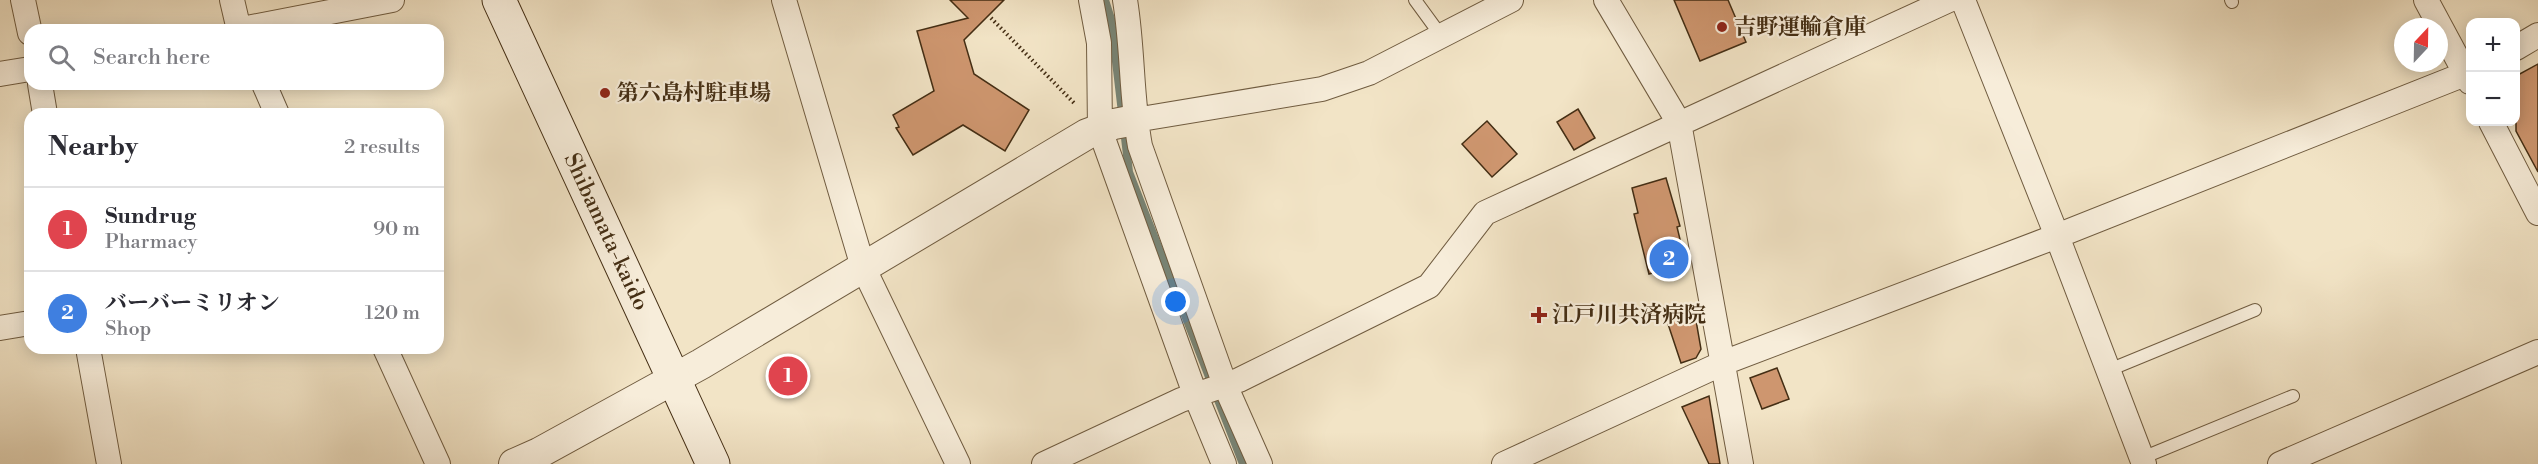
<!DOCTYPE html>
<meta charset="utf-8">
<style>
body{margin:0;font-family:"Libre Bodoni","Noto Serif JP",serif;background:#f7f7f7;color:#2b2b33}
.controls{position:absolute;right:18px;top:18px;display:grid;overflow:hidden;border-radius:12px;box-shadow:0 3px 15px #0003}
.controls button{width:54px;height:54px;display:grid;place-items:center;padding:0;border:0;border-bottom:2px solid #e1e1e2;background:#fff;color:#2b2b33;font:30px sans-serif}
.compass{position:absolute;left:2394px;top:18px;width:54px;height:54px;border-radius:50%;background:#fff;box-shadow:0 3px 15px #0003;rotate:22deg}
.you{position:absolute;left:1176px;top:302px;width:21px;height:21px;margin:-15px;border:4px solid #fff;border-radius:50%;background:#1a73e8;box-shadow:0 0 0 9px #1a73e833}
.badge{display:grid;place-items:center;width:39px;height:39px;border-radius:50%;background:#8f2418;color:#fff;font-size:20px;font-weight:700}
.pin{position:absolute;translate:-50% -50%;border:3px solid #fff;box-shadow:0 2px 6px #0006}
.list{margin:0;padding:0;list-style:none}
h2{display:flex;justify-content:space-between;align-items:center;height:78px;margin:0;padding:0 24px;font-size:26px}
h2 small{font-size:20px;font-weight:400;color:#7c7c81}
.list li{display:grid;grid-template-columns:39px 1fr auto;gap:18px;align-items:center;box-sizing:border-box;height:84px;padding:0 24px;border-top:2px solid #e1e1e2}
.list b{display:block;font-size:22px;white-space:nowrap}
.list p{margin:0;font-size:20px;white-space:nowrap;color:#7c7c81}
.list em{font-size:20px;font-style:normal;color:#7c7c81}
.icon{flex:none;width:33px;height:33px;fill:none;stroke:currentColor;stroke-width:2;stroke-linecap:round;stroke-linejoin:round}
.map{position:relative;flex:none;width:2538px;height:464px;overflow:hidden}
.search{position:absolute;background:#fff;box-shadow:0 3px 15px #0003;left:24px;top:24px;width:420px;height:66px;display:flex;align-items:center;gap:15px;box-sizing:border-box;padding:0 21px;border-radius:18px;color:#7c7c81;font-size:22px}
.panel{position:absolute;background:#fff;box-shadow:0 3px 15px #0003;left:24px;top:108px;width:420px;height:246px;border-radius:18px}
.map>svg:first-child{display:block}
</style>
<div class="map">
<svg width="2538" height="464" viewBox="0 0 2538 464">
<rect width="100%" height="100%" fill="#f2e4c6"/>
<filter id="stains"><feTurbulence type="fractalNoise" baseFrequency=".00333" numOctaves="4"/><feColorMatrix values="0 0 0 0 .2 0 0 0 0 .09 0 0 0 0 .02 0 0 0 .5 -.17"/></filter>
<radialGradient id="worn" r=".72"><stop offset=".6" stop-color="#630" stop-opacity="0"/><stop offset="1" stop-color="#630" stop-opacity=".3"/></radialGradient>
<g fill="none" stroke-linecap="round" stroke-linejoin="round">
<path stroke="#788475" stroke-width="8" d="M 1105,0 L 1111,19 L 1129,172 L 1243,464"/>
</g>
<path fill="#ce966f" stroke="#442e14" stroke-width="1.5" d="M 950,0 L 1004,0 L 964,40 L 974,74 L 1029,110 L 1005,151 L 963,125 L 913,155 L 896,128 L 899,127 L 893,115 L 934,91 L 917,31 L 968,18 Z
M 1674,0 L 1728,0 L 1746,42 L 1700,61 Z
M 2538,64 L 2538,172 L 2516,131 L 2516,76 Z
M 1578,109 L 1595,138 L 1574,150 L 1557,122 Z
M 1487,121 L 1517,154 L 1492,177 L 1462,144 Z
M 1666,178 L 1680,226 L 1677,227 L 1686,264 L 1649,274 L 1634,214 L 1638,213 L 1632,188 Z
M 1694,309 L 1701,349 L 1696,358 L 1681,363 L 1666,318 Z
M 1777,368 L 1789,399 L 1762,409 L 1750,378 Z
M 1709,396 L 1720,464 L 1709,464 L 1682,407 Z"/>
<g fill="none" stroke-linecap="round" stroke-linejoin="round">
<defs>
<path id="service" d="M 1415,0 L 1442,37
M 2231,0 L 2232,2
M 2109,370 L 2255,310
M 2142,458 L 2293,396"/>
<path id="minor" d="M 23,0 L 30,33
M 232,0 L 239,30
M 784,0 L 863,267 L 958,464
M 1091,0 L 1099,43 L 1100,130 L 1195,394 L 1224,464
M 1125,0 C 1133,48 1131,98 1140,146 L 1225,385 L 1260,464
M 1606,0 L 1679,123 L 1741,464
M 1963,0 L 2057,236 L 2144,464
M 2426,0 L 2470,82
M 237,30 L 392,0
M 2516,48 L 2538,35
M 0,74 L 30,69
M 40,84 L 45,114
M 264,84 L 277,114
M 1135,120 L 1322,89 L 1369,73 L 1511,0
M 2491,122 L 2538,213
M 0,328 L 30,323
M 88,348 L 109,464
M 385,348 L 438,464
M 1044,464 L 1181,400 L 1239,380 L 1429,286 L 1485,213 L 1949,0
M 1504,464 L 1723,363 L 2057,236 L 2470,72
M 2280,464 L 2538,352"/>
<path id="tertiary" d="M 514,464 L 539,453 L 701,364 L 1087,134 L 1114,124 L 1135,120"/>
<path id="secondary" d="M 499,0 L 713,464"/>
</defs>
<use href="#service" stroke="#705c40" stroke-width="14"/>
<use href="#minor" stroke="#705c40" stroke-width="26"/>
<use href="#tertiary" stroke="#705c40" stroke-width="32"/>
<use href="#secondary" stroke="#442e14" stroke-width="35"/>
<path stroke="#442e14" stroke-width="4" stroke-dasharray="1.5 3" stroke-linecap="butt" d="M 991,18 L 1074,103"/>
<use href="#service" stroke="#f7edda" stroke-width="12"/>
<use href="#minor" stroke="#f7edda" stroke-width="24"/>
<use href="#tertiary" stroke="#f7edda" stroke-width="30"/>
<use href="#secondary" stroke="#f7edda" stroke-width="33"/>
</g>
<g fill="#8f2418" stroke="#f7edda" stroke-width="2">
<circle cx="1722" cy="27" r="6"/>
<circle cx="605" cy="93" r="6"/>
<path d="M1536 306h6v6h6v6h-6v6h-6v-6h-6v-6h6z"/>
</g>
<g text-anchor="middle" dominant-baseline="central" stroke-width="4.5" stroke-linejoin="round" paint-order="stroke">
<g font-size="22" font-weight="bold" fill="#442e14" stroke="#f7edda" text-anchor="start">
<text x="1734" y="27">吉野運輸倉庫</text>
<text x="617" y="93">第六島村駐車場</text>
<text x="1552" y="315">江戸川共済病院</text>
</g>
<g font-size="22" fill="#442e14" stroke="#f7edda">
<text transform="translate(606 232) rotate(65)">Shibamata-kaido</text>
</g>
</g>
<rect width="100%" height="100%" filter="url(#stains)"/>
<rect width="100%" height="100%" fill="url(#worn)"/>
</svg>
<div class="controls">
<button>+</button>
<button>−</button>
</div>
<svg class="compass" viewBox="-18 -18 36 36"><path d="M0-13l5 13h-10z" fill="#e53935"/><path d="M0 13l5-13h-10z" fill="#7c7c81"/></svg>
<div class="you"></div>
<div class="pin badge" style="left:788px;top:376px;background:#e0444e">1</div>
<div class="pin badge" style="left:1669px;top:259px;background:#3f7fe0">2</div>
<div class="search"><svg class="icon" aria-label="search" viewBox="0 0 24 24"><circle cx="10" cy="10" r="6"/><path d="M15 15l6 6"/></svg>Search here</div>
<section class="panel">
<h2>Nearby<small>2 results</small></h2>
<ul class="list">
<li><span class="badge" style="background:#e0444e">1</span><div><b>Sundrug</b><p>Pharmacy</p></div><em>90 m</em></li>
<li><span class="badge" style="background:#3f7fe0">2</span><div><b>バーバーミリオン</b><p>Shop</p></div><em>120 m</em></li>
</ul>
</section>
</div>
